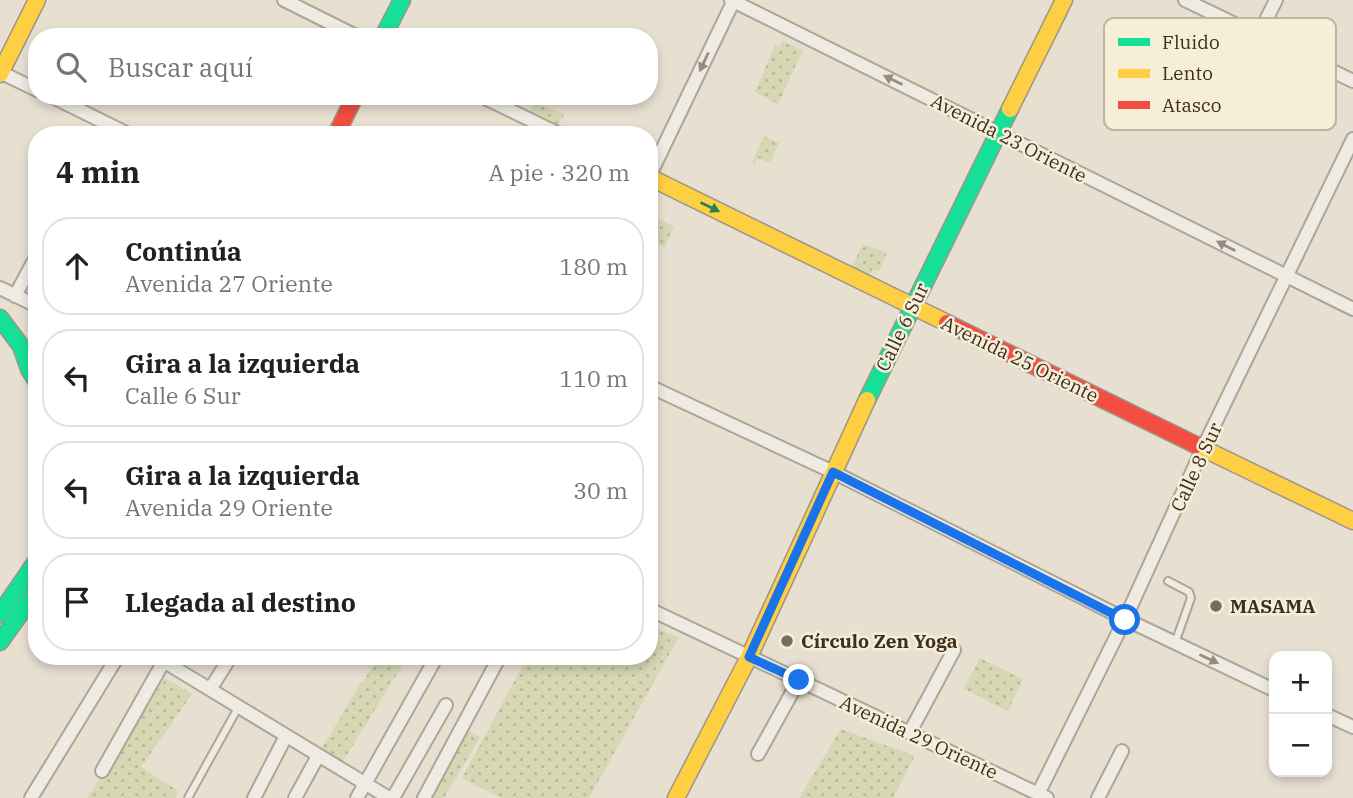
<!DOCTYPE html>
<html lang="es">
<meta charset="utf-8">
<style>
body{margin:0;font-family:"IBM Plex Serif",serif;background:#f6f6f6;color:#202124}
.controls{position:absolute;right:21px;bottom:21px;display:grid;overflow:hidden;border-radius:14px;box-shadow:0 4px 10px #0003}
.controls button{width:63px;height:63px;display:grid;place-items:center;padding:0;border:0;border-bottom:2px solid #e0e0e0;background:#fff;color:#202124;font:35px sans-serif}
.stop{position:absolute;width:21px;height:21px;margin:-16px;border:5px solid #1a73e8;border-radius:50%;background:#fff}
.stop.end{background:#1a73e8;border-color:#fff;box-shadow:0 2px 7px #0008}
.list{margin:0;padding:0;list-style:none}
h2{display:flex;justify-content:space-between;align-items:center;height:91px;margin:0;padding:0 28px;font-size:30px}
h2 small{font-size:23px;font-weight:400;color:#757577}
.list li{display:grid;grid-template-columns:46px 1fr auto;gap:21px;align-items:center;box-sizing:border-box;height:98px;margin:0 14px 14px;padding:0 14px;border:2px solid #e0e0e0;border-radius:28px}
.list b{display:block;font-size:26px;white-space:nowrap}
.list p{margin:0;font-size:23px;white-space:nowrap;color:#757577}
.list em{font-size:23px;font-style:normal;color:#757577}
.icon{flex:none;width:38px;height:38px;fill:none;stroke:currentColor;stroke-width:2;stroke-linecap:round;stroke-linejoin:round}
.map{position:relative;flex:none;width:1353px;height:798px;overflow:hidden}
.search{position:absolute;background:#fff;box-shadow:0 4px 10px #0003;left:28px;top:28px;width:630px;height:77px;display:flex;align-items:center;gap:18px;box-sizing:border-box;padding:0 24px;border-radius:28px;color:#757577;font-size:26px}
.panel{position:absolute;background:#fff;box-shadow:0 4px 10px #0003;left:28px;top:126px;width:630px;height:539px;border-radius:28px}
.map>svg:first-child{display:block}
</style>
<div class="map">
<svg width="1353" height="798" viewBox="0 0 1353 798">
<defs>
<pattern id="grass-dots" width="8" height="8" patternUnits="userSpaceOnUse" patternTransform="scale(1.75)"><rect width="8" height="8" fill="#d6d7b3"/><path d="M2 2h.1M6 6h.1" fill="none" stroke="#b9b99a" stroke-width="1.8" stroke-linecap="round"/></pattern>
</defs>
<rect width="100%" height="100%" fill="#e7e0d1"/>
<path fill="url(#grass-dots)" d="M 783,41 L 803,50 L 778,104 L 755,92 L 775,45 L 780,47 Z
M 535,103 L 564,115 L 556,128 L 528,115 Z
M 764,136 L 779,143 L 770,163 L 758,158 L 755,164 L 752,163 Z
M 654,217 L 674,226 L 665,247 L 649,239 L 649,222 L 651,222 Z
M 863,244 L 887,253 L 879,271 L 873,269 L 868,277 L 851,268 Z
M 649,626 L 679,637 L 589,798 L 501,798 L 462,778 L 528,656 L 594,656 L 606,662 L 610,656 L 649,656 Z
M 381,656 L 408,656 L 342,763 L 322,748 L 359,686 Z
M 980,658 L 1023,679 L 1008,711 L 964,689 Z
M 165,678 L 192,694 L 141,767 L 178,791 L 175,798 L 87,798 Z
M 465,729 L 480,737 L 444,798 L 428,798 Z
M 841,729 L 915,756 L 893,798 L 799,798 Z"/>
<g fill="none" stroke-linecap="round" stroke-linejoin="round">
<defs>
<path id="lane" d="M 1168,581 L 1189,592 L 1191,598 L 1175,643
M 188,798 L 239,706"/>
<path id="street" d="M 284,0 L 358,37
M 731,0 L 1353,309
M 1185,0 L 1353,81
M 1258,36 L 1276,0
M 0,72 L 37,90
M 51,96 L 130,135
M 481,96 L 561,135
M 649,177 L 734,0
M 0,288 L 37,306
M 15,296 L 37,255
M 649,386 L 833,472 L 1125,619 L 1274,690
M 649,609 L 1047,798
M 155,656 L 389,798
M 211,688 L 231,656
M 1327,715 L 1353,727
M 910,732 L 954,650
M 758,754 L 799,680
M 102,771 L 164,661
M 1038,794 L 1125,619 L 1203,448 L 1353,139
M 31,798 L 118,656
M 254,798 L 286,736
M 295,798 L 318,756
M 357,798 L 437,656
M 393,798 L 446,705
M 424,798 L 500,656
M 1098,798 L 1122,751"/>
<path id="fast" d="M 383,37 L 402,0
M 0,318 L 21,346 L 37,358
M 21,346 L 29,369 L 37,382
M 867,400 L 1010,109
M 0,614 L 37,560
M 0,642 L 37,590"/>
<path id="slow" d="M 0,74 L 37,0
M 1010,109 L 1064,0
M 649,177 L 947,323
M 1196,445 L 1353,521
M 676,798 L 749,657 L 867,400"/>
<path id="jam" d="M 336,135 L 355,96
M 947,323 L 1196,445"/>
</defs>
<use href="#lane" stroke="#ada599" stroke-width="10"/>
<use href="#street" stroke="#ada599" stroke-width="16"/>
<use href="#fast" stroke="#9c958a" stroke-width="19"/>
<use href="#slow" stroke="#9c958a" stroke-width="19"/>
<use href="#jam" stroke="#9c958a" stroke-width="19"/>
<use href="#lane" stroke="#efebe3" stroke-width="6"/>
<use href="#street" stroke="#efebe3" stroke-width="12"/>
<use href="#fast" stroke="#16e098" stroke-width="16"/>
<use href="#slow" stroke="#ffcf43" stroke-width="16"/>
<use href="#jam" stroke="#f24e42" stroke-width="16"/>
</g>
<defs><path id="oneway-solid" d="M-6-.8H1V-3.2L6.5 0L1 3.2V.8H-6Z" transform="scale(1.75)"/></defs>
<g fill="#968c82">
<use href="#oneway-solid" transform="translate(704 62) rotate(115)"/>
<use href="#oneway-solid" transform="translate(893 80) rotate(-154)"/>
<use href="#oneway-solid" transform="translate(1226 246) rotate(-153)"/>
<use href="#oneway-solid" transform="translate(1209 659) rotate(25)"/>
</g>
<use fill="#2b7e56" href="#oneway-solid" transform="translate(710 207) rotate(26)"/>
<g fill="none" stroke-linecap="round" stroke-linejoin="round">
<path stroke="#1a73e8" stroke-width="9" d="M 799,680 L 749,657 L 833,472 L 1125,620"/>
</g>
<g fill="#786c5e" stroke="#f7eed8" stroke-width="2.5">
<circle cx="1216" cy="606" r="7"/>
<circle cx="787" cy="641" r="7"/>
</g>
<g text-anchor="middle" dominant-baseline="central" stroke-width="5" stroke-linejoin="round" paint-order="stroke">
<g font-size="19" fill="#3d2e20" stroke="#f7eed8">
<text transform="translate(1009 138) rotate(27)">Avenida 23 Oriente</text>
<text transform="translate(902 327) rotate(-64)">Calle 6 Sur</text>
<text transform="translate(1020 359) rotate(26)">Avenida 25 Oriente</text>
<text transform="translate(1196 467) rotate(-65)">Calle 8 Sur</text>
<text transform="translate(919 737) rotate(25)">Avenida 29 Oriente</text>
</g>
<g font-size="19" font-weight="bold" fill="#3d2e20" stroke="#f7eed8" text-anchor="start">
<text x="1230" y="606">MASAMA</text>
<text x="801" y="641">Círculo Zen Yoga</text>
</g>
</g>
<rect x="1104" y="18" width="232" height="112" rx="10" fill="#f7eed8" stroke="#bfb4a1" stroke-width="2"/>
<rect x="1118" y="38" width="32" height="8" fill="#16e098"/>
<rect x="1118" y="69" width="32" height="9" fill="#ffcf43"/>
<rect x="1118" y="101" width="32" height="8" fill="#f24e42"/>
<g font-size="19" fill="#3d2e20">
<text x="1162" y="49">Fluido</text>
<text x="1162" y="80">Lento</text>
<text x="1162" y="112">Atasco</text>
</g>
</svg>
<div class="controls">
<button>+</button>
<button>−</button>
</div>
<div class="stop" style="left:1125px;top:620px"></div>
<div class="stop end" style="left:799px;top:680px"></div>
<div class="search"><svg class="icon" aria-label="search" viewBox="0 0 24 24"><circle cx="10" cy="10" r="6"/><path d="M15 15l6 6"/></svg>Buscar aquí</div>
<section class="panel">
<h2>4 min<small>A pie · 320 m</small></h2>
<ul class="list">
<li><svg class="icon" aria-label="ahead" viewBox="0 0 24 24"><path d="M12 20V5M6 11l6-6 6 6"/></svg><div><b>Continúa</b><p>Avenida 27 Oriente</p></div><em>180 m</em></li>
<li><svg class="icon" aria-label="left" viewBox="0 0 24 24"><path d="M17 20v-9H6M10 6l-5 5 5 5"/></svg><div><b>Gira a la izquierda</b><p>Calle 6 Sur</p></div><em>110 m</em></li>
<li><svg class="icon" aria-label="left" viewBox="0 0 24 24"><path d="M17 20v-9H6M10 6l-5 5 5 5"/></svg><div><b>Gira a la izquierda</b><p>Avenida 29 Oriente</p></div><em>30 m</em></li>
<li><svg class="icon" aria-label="arrive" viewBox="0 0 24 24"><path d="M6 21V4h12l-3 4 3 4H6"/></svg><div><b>Llegada al destino</b></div></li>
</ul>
</section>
</div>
